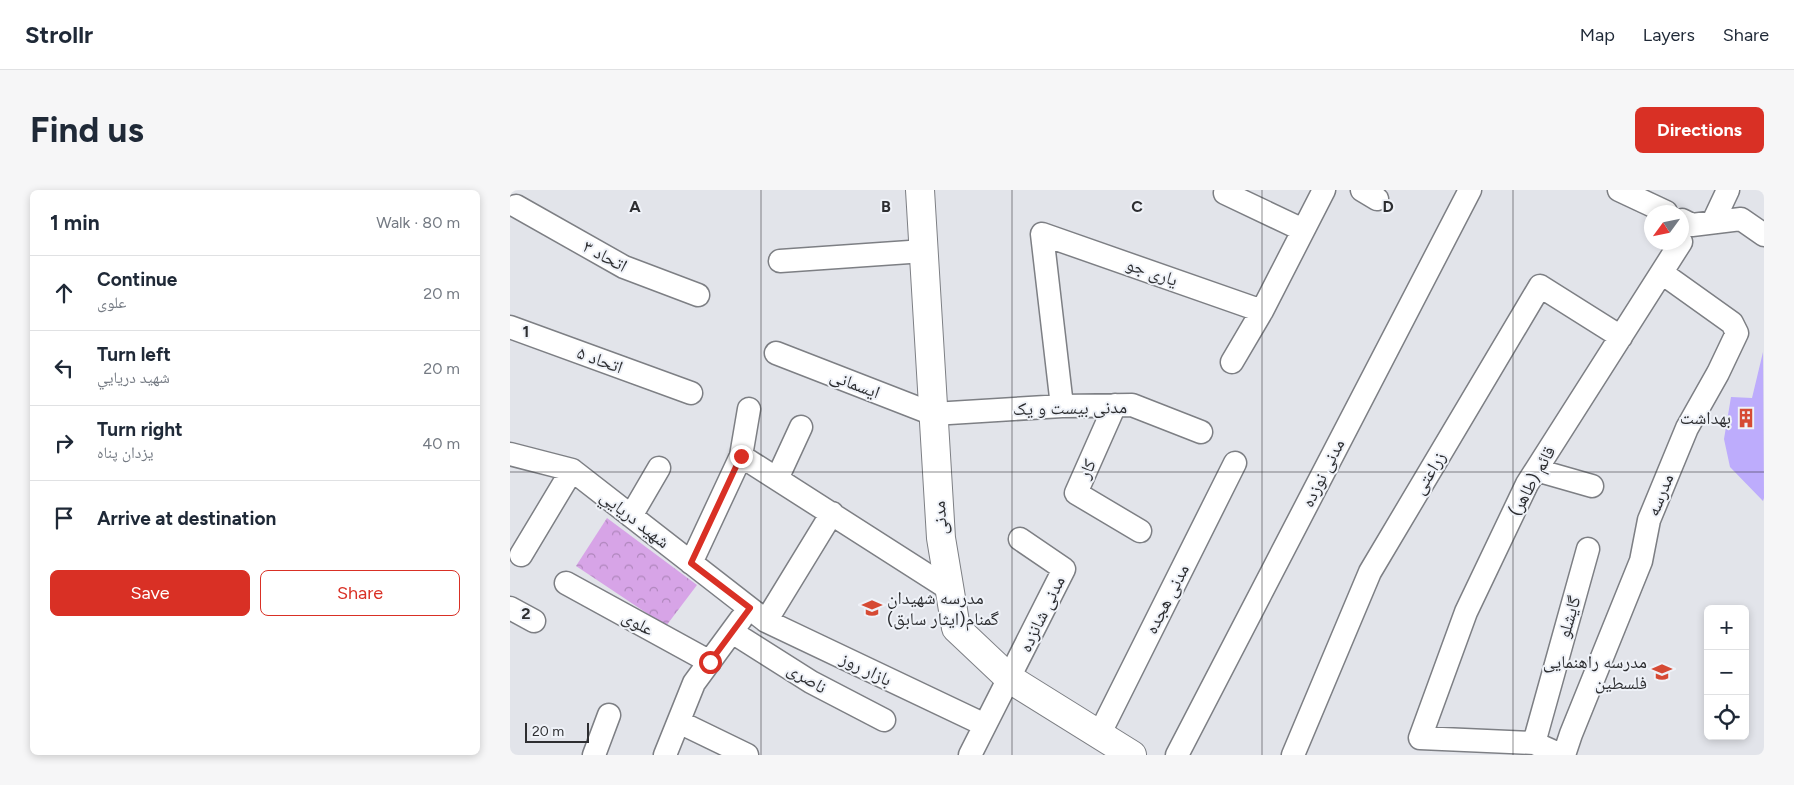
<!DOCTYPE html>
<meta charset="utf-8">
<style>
body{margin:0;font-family:Figtree,"Noto Naskh Arabic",sans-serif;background:#f6f6f7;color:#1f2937}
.controls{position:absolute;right:15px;bottom:15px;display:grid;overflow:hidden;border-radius:8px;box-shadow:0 2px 8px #0003}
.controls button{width:45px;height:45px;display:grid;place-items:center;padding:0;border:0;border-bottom:1px solid #e0e1e3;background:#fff;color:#1f2937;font:25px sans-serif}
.compass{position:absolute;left:1134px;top:15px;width:45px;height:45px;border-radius:50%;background:#fff;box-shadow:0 2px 8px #0003;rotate:237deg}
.scale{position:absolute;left:15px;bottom:12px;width:64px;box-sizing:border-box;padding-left:5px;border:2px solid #2d2e31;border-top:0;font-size:14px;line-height:18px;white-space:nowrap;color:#2d2e31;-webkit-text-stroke:4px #eff2f8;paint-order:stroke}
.stop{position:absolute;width:15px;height:15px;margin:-11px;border:4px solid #d93025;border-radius:50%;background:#fff}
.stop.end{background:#d93025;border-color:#fff;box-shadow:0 1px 5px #0008}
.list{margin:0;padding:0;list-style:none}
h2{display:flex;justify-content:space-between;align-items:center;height:65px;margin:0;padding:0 20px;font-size:21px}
h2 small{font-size:16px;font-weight:400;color:#747a83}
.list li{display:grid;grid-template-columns:32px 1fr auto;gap:15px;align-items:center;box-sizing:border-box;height:75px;padding:0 20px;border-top:1px solid #e0e1e3}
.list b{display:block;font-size:19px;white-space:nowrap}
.list p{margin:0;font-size:16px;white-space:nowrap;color:#747a83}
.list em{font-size:16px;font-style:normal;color:#747a83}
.actions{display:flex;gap:10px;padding:15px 20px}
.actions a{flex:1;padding:11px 0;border:1px solid #d93025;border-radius:8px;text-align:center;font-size:18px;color:#d93025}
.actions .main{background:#d93025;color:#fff}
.icon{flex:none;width:28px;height:28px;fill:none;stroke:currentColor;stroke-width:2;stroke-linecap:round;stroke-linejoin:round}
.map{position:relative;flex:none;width:1254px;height:565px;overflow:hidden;border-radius:8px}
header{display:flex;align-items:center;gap:30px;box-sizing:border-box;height:70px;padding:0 25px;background:#fff;border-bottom:1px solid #e0e1e3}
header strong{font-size:24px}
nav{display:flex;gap:28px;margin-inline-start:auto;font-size:18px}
.intro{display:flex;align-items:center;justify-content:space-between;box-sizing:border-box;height:120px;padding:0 30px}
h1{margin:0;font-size:35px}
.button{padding:12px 22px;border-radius:8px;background:#d93025;color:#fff;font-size:18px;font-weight:700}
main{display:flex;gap:30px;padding:0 30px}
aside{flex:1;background:#fff;border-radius:8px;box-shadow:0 2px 8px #0003}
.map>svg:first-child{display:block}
</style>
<header>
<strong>Strollr</strong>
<nav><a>Map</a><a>Layers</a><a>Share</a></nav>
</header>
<div class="intro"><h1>Find us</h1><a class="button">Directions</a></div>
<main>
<aside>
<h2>1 min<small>Walk · 80 m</small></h2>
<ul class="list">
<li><svg class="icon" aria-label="ahead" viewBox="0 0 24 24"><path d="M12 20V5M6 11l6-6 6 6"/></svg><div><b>Continue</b><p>علوی</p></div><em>20 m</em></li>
<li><svg class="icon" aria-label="left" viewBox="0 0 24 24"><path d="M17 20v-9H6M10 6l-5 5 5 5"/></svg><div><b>Turn left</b><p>شهيد دريايي</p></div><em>20 m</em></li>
<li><svg class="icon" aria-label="right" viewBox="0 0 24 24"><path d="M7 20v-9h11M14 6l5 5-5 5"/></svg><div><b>Turn right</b><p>یزدان پناه</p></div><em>40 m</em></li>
<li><svg class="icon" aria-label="arrive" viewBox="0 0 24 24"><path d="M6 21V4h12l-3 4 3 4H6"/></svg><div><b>Arrive at destination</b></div></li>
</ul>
<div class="actions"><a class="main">Save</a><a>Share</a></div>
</aside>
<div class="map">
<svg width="1254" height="565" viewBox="0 0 1254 565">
<defs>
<pattern id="forest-crowns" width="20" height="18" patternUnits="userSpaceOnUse" patternTransform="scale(1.25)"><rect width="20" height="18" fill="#d7a4e7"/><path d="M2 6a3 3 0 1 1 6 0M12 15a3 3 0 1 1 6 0" fill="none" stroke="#af86bc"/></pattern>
</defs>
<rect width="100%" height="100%" fill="#e2e4ea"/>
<path fill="url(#forest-crowns)" d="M 97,328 L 187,395 L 156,436 L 66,376 Z"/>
<path fill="#bdacfc" d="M 1253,162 L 1254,308 L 1253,311 L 1220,277 L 1214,249 L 1221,207 L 1242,208 Z"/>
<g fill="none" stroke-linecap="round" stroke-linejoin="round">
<defs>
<path id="minor" d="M 852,0 L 867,9
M 1109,0 L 1156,22
M 715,3 L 793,40
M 6,16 L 114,77 L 188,105
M 1172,30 L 1182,35 L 1231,29 L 1254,45
M 1203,32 L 1218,0
M 270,71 L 414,61
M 0,137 L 181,203
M 266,163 L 423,224 L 552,216 L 622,215 L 691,242
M 722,172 L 752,121 L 814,0
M 605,215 L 566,303 L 630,341
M 552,216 L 532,44 L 752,121
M 0,264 L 62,280 L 256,431 L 475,535
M 231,266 L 439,399
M 1026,280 L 1082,296
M 267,289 L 291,237
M 121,326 L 149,278
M 11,365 L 62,280
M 181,373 L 231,266 L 239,219
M 56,393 L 200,472
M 0,418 L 24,431
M 256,431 L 322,323
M 222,442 L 301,492 L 374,530
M 169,532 L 237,565
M 589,545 L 725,273
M 1024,553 L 1078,359
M 84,565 L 99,525
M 155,565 L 184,493 L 231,429
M 460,565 L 554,379 L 510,349
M 667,565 L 960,0
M 783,565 L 860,382 L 1030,96 L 1111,147
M 1051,565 L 1024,553 L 910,548 L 956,422 L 1017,294 L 1171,52
M 1054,565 L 1061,544 L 1131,371 L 1139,330 L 1177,238 L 1208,183 L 1227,143 L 1222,133 L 1152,83"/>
<path id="secondary" d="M 410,0 L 431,348 L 446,438 L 500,489 L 622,565"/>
</defs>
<use href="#minor" stroke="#7d7f84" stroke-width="25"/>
<use href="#secondary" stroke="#7d7f84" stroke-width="30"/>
<use href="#minor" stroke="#fff" stroke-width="22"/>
<use href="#secondary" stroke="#fff" stroke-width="28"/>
</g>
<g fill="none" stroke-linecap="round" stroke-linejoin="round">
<path stroke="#d93025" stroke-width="6" d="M 200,472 L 240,418 L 181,373 L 231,266"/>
</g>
<path fill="none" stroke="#2d2e31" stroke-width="1" stroke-opacity="0.55" d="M 251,0 L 251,565M 502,0 L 502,565M 752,0 L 752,565M 1003,0 L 1003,565M 0,282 L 1254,282"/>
<defs>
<symbol id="building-bare" viewBox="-9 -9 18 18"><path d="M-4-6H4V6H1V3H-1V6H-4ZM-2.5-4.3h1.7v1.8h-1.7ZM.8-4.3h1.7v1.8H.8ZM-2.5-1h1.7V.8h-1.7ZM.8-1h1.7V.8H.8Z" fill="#d64a34" stroke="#eff2f8" stroke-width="2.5" paint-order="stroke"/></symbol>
<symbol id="school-bare" viewBox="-9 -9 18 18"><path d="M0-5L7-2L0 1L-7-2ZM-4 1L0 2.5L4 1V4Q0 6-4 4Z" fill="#d64a34" stroke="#eff2f8" stroke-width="2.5" paint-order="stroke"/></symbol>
</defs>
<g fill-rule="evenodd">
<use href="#building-bare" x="1222" y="214" width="28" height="28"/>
<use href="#school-bare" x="348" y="404" width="28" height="28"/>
<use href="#school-bare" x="1138" y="468" width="28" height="28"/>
</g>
<g text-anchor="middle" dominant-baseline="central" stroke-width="4" stroke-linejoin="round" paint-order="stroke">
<g font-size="18" fill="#2d2e31" stroke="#eff2f8">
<text transform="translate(95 66) rotate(28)">اتحاد ۳</text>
<text transform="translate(642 82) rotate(19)">یاری جو</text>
<text transform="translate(90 170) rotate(20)">اتحاد ۵</text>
<text transform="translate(345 194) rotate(21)">ایسمانی</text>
<text transform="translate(560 218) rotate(-1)">مدنی بیست و یک</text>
<text transform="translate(577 279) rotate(-66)">کار</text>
<text transform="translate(813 283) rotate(-63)">مدنی نوزده</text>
<text transform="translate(919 283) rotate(-59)">زراعتی</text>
<text transform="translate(1022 291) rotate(-61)">قائم (طاهر)</text>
<text transform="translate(1150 305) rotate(-68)">مدرسه</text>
<text transform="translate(430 328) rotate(-94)">مدنی</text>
<text transform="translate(125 329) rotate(38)">شهيد دريايي</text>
<text transform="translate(657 409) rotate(-63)">مدنی هجده</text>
<text transform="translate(532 424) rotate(-64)">مدنی شانزده</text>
<text transform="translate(1059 427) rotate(-74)">گایشلو</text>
<text transform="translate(128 433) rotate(29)">علوی</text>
<text transform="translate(356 479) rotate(26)">بازار روز</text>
<text transform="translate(297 488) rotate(31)">ناصری</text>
</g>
<g font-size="18" fill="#2d2e31" stroke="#eff2f8" text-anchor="end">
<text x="1221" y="228">بهداشت</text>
<text x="377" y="408" text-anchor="start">مدرسه شهیدان<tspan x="377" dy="21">گمنام(ایثار سابق)</tspan></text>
<text x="1137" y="472">مدرسه راهنمایی<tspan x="1137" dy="21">فلسطین</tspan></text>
</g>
</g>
<g font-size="16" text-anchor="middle" font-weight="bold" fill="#2d2e31" stroke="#eff2f8" stroke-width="4" stroke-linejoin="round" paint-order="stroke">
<text x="125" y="22">A</text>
<text x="376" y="22">B</text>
<text x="627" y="22">C</text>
<text x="878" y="22">D</text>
<text x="16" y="147">1</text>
<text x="16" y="429">2</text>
</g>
</svg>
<div class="controls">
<button>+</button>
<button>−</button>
<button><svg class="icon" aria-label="locate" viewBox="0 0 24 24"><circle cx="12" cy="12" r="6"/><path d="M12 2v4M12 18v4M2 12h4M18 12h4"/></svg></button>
</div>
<svg class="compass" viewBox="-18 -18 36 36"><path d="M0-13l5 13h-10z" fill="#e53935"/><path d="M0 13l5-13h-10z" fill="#747a83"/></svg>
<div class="scale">20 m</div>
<div class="stop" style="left:200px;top:472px"></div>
<div class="stop end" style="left:231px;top:266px"></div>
</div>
</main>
